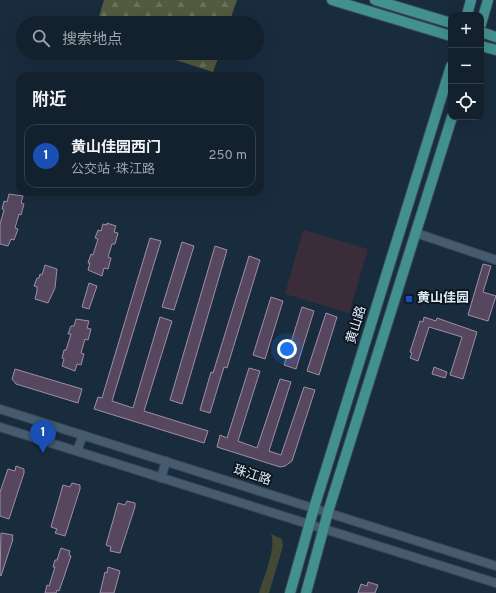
<!DOCTYPE html>
<html lang="zh">
<meta charset="utf-8">
<style>
body{margin:0;font-family:Overpass,"Noto Sans SC",sans-serif;background:#202e3a;color:#f1f3f6}
.controls{position:absolute;right:12px;top:12px;display:grid;overflow:hidden;border-radius:8px;box-shadow:0 4px 16px #0002}
.controls button{width:36px;height:36px;display:grid;place-items:center;padding:0;border:0;border-bottom:1px solid #323e4a;background:#13212e;color:#f1f3f6;font:20px sans-serif}
.you{position:absolute;left:287px;top:349px;width:14px;height:14px;margin:-10px;border:3px solid #fff;border-radius:50%;background:#1a73e8;box-shadow:0 0 0 6px #1a73e833}
.badge{display:grid;place-items:center;width:26px;height:26px;border-radius:50%;background:#50d674;color:#fff;font-size:13px;font-weight:700}
.pin{position:absolute;translate:-50% -33px;filter:drop-shadow(0 1px 2px #0008)}
.pin::after{content:'';position:absolute;top:21px;width:14px;height:12px;background:inherit;clip-path:polygon(0 0,100% 0,50% 100%)}
.list{margin:0;padding:0;list-style:none}
h2{display:flex;justify-content:space-between;align-items:center;height:52px;margin:0;padding:0 16px;font-size:17px}
h2 small{font-size:13px;font-weight:400;color:#9da3aa}
.list li{display:grid;grid-template-columns:26px 1fr auto;gap:12px;align-items:center;box-sizing:border-box;height:64px;margin:0 8px 8px;padding:0 8px;border:1px solid #323e4a;border-radius:12px}
.list b{display:block;font-size:15px;white-space:nowrap}
.list p{margin:0;font-size:13px;white-space:nowrap;color:#9da3aa}
.list em{font-size:13px;font-style:normal;color:#9da3aa}
.icon{flex:none;width:22px;height:22px;fill:none;stroke:currentColor;stroke-width:2;stroke-linecap:round;stroke-linejoin:round}
.map{position:relative;flex:none;width:496px;height:593px;overflow:hidden}
.search{position:absolute;background:#13212e;box-shadow:0 4px 16px #0002;left:16px;top:16px;width:248px;height:44px;display:flex;align-items:center;gap:10px;box-sizing:border-box;padding:0 14px;border-radius:22px;color:#9da3aa;font-size:15px}
.panel{position:absolute;background:#13212e;box-shadow:0 4px 16px #0002;left:16px;top:72px;width:248px;height:124px;border-radius:12px}
.map>svg:first-child{display:block}
</style>
<div class="map">
<svg width="496" height="593" viewBox="0 0 496 593">
<defs>
<pattern id="forest-firs" width="22" height="20" patternUnits="userSpaceOnUse"><rect width="22" height="20" fill="#535a3f"/><path d="M5 1l3.5 6h-7zM16 11l3.5 6h-7z" fill="#6b725b"/></pattern>
</defs>
<rect width="100%" height="100%" fill="#192c3e"/>
<path fill="#3a2c39" d="M 303,230 L 368,249 L 349,313 L 285,294 Z"/>
<path fill="#434934" d="M 271,534 L 282,539 L 283,546 L 269,593 L 259,593 C 263,579 277,547 271,534 Z"/>
<path fill="url(#forest-firs)" d="M 104,0 L 237,0 L 229,23 L 97,23 Z
M 154,53 L 220,53 L 213,72 Z"/>
<path fill="#56475e" stroke="#9f8ea8" d="M 9,194 L 23,196 L 21,203 L 24,204 L 21,215 L 19,214 L 15,228 L 18,229 L 14,240 L 11,239 L 8,246 L 0,244 L 0,224 L 4,210 L 2,209 L 4,201 L 7,202 Z
M 107,223 L 116,226 L 114,232 L 118,233 L 115,244 L 112,244 L 108,257 L 111,258 L 108,269 L 104,268 L 102,276 L 88,270 L 90,263 L 88,263 L 91,254 L 93,255 L 98,239 L 95,238 L 98,230 L 101,231 L 103,224 L 107,225 Z
M 150,238 L 161,241 L 112,401 L 133,408 L 160,317 L 172,321 L 144,411 L 208,431 L 204,443 L 94,409 L 98,397 L 102,398 Z
M 182,242 L 194,246 L 174,310 L 162,307 Z
M 215,246 L 227,250 L 182,404 L 170,400 Z
M 249,256 L 260,260 L 227,368 L 224,367 L 210,413 L 200,410 L 211,372 L 213,373 Z
M 483,264 L 491,266 L 483,292 L 496,296 L 488,321 L 468,315 Z
M 45,265 L 57,269 L 55,288 L 48,303 L 35,299 L 37,291 L 37,287 L 34,286 L 37,278 L 39,278 L 40,274 L 42,275 Z
M 89,283 L 97,286 L 89,309 L 82,307 Z
M 271,297 L 283,301 L 265,359 L 253,355 Z
M 302,307 L 314,311 L 296,369 L 284,365 Z
M 326,313 L 337,317 L 319,375 L 307,371 Z
M 424,317 L 436,321 L 437,318 L 477,332 L 463,379 L 450,375 L 462,337 L 429,327 L 418,361 L 410,358 L 412,353 L 410,352 L 420,321 L 423,322 Z
M 76,319 L 89,321 L 87,328 L 91,329 L 88,340 L 85,339 L 81,353 L 84,354 L 81,365 L 77,364 L 75,371 L 62,366 L 64,359 L 62,358 L 64,350 L 66,350 L 71,334 L 68,334 L 71,326 L 74,326 Z
M 434,367 L 447,372 L 445,378 L 432,374 Z
M 249,368 L 260,371 L 238,441 L 257,448 L 280,379 L 291,382 L 269,451 L 281,455 L 304,387 L 315,390 L 292,461 L 285,466 L 280,467 L 217,447 L 220,435 L 227,438 Z
M 15,369 L 82,389 L 78,403 L 16,384 L 12,379 Z
M 16,466 L 24,469 L 24,473 L 9,519 L 0,516 L 0,492 L 8,469 L 15,471 Z
M 72,483 L 80,485 L 80,489 L 65,536 L 55,533 L 57,529 L 51,527 L 63,485 L 70,487 Z
M 127,501 L 135,503 L 135,507 L 120,553 L 110,551 L 111,547 L 106,545 L 118,503 L 125,505 Z
M 1,533 L 13,535 L 12,539 L 13,539 L 1,576 L 0,575 Z
M 61,548 L 70,551 L 69,555 L 71,556 L 64,577 L 59,591 L 57,590 L 56,593 L 45,593 L 47,585 L 49,586 L 55,567 L 53,567 L 55,560 L 57,560 Z
M 108,567 L 120,571 L 114,593 L 100,593 L 105,572 L 107,573 Z
M 368,582 L 378,585 L 375,593 L 358,593 L 361,584 L 367,586 Z"/>
<g fill="none" stroke-linecap="round" stroke-linejoin="round">
<defs>
<path id="minor" d="M 416,233 L 496,260
M 0,409 L 496,566
M 0,427 L 496,583
M 77,451 L 83,435
M 161,478 L 166,461"/>
<path id="major" d="M 332,0 L 451,36
M 375,0 L 451,23
M 467,15 L 471,0
M 481,24 L 488,0
M 481,32 L 496,37
M 481,46 L 496,50
M 290,593 L 314,508 L 451,66
M 306,593 L 328,512 L 452,117"/>
</defs>
<use href="#minor" stroke="#384756" stroke-width="10"/>
<use href="#major" stroke="#384756" stroke-width="12"/>
<use href="#minor" stroke="#475b70" stroke-width="8"/>
<use href="#major" stroke="#439090" stroke-width="10"/>
</g>
<rect fill="#1a4fb4" stroke="#0b131c" stroke-width="1.5" x="405" y="295" width="8" height="8" rx="2"/>
<g text-anchor="middle" dominant-baseline="central" stroke-width="3.5" stroke-linejoin="round" paint-order="stroke">
<g font-size="13" font-weight="bold" fill="#deeaf6" stroke="#0b131c" text-anchor="start">
<text x="417" y="299">黄山佳园</text>
</g>
<g font-size="13" fill="#deeaf6" stroke="#0b131c">
<text transform="translate(357 325) rotate(-73)">黄山路</text>
<text transform="translate(252 476) rotate(18)">珠江路</text>
</g>
</g>
</svg>
<div class="controls">
<button>+</button>
<button>−</button>
<button><svg class="icon" aria-label="locate" viewBox="0 0 24 24"><circle cx="12" cy="12" r="6"/><path d="M12 2v4M12 18v4M2 12h4M18 12h4"/></svg></button>
</div>
<div class="you"></div>
<div class="pin badge" style="left:43px;top:453px;background:#1a4fb4">1</div>
<div class="search"><svg class="icon" aria-label="search" viewBox="0 0 24 24"><circle cx="10" cy="10" r="6"/><path d="M15 15l6 6"/></svg>搜索地点</div>
<section class="panel">
<h2>附近<small></small></h2>
<ul class="list">
<li><span class="badge" style="background:#1a4fb4">1</span><div><b>黄山佳园西门</b><p>公交站 · 珠江路</p></div><em>250 m</em></li>
</ul>
</section>
</div>
